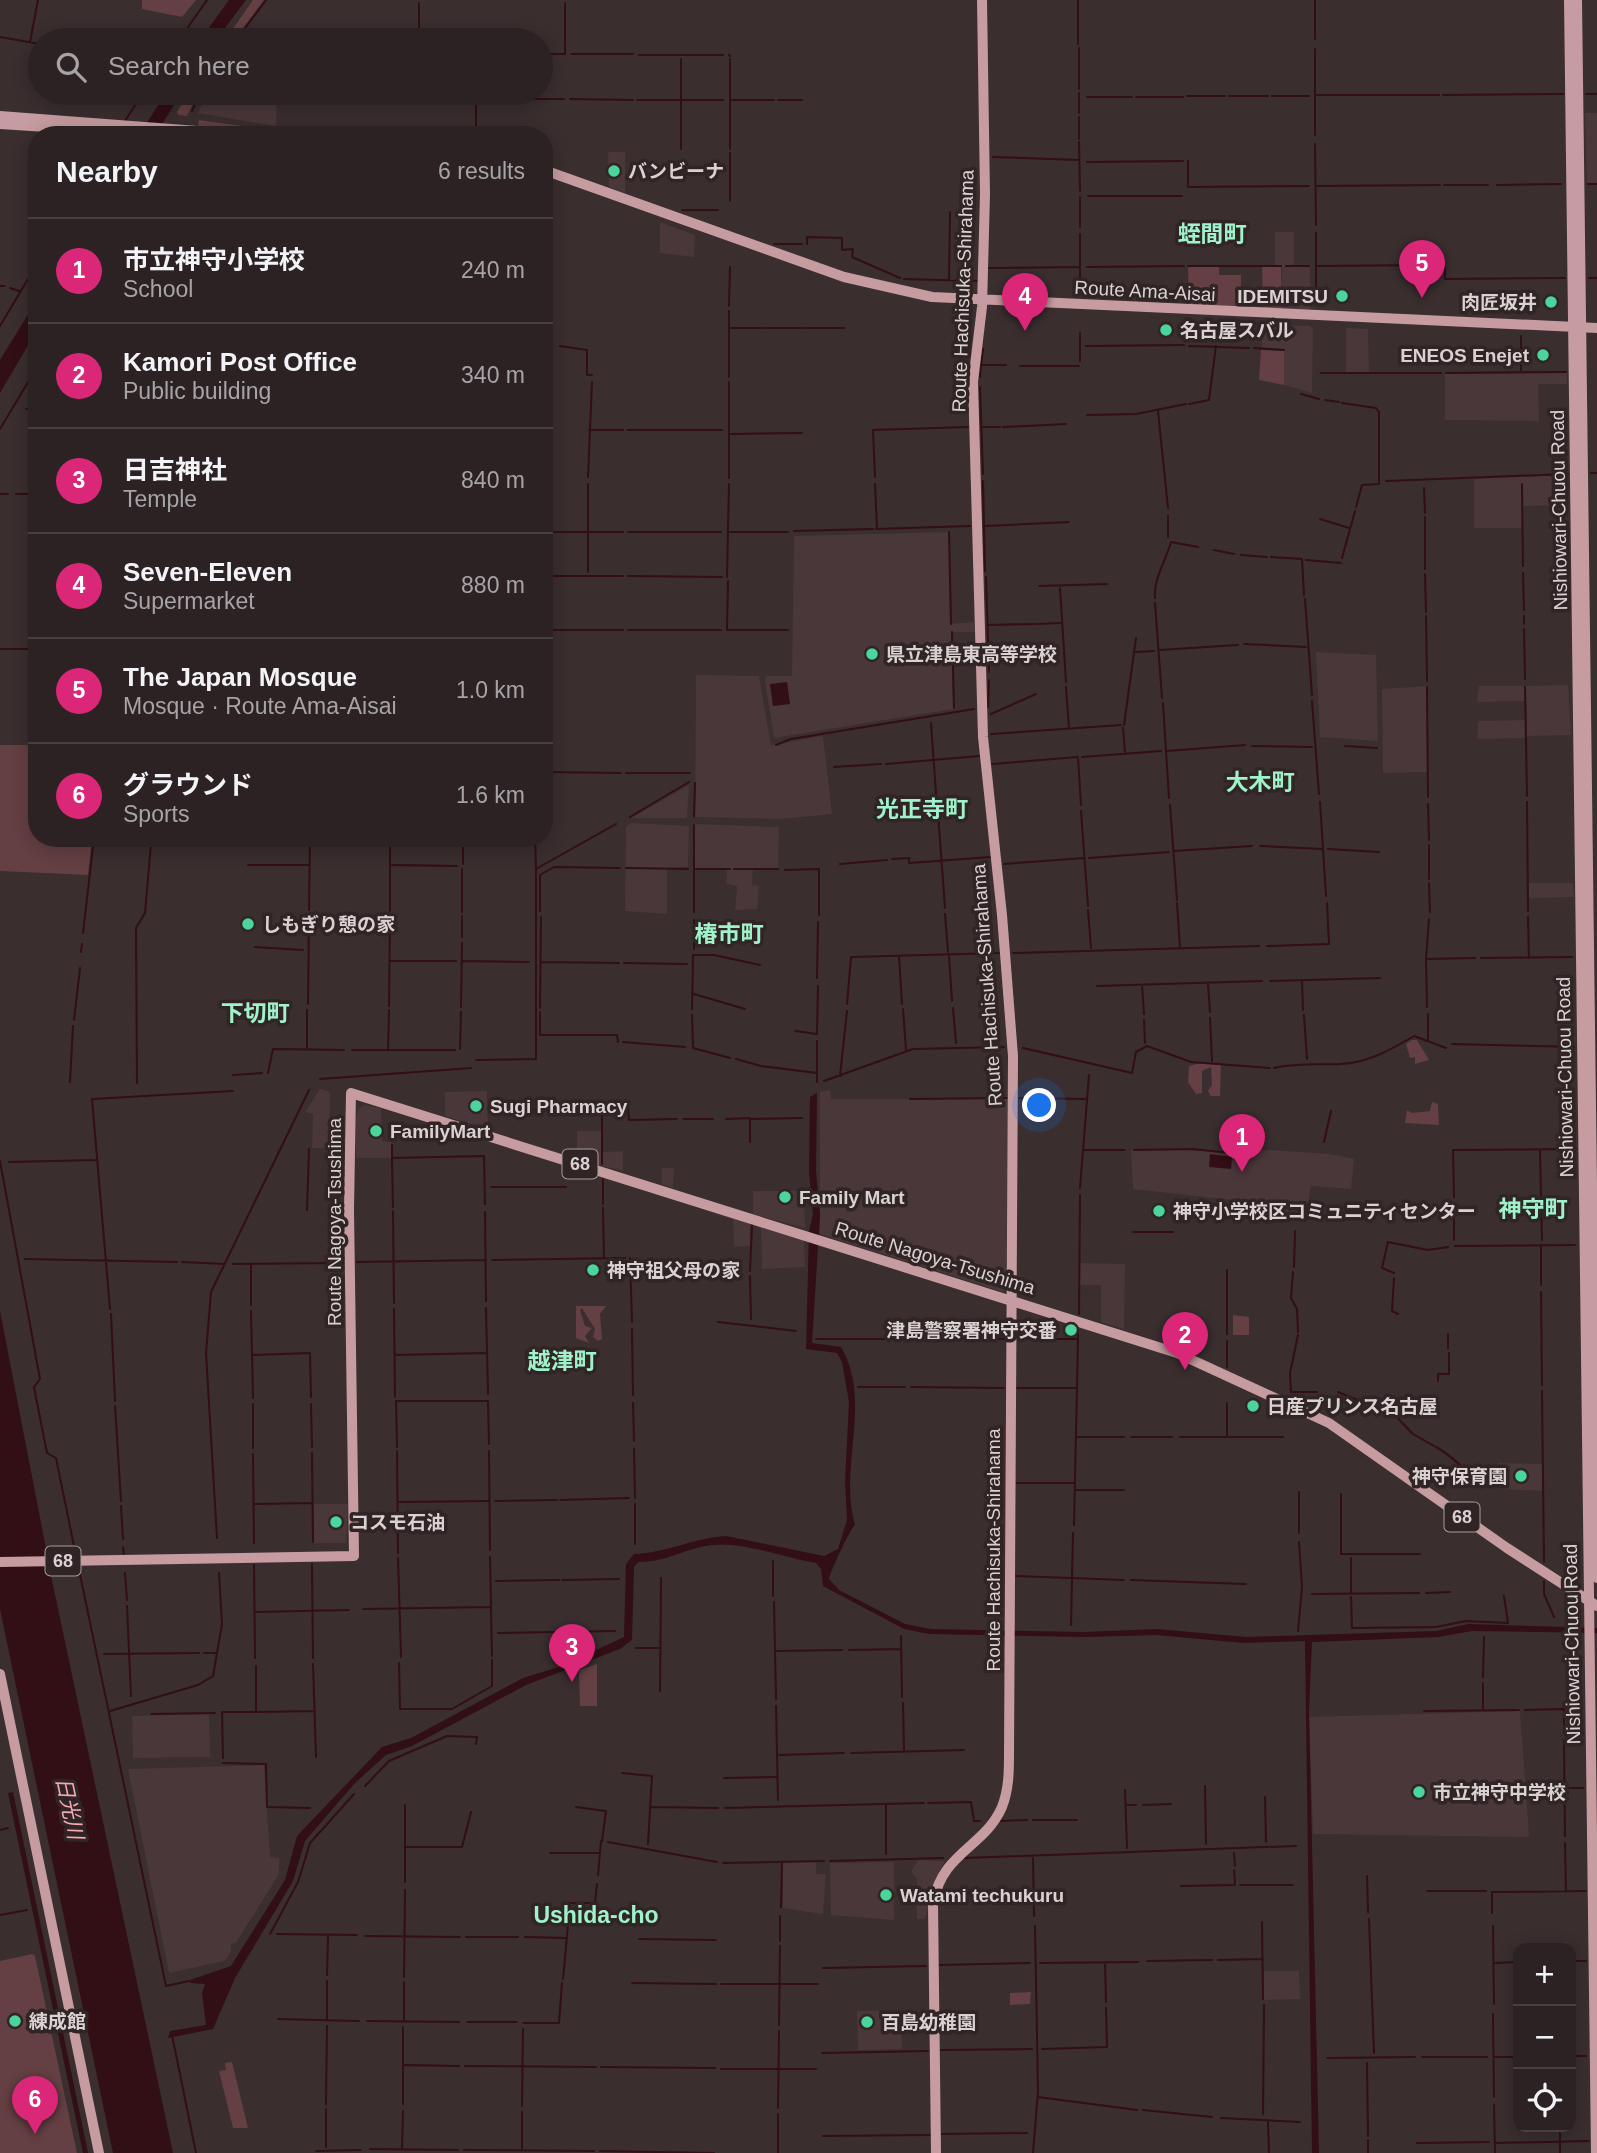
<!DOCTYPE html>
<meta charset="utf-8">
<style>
body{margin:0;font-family:Arial,"Noto Sans JP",sans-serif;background:#342a2b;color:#f1f3f6}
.controls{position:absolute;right:21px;bottom:21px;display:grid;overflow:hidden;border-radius:14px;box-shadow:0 4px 18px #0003}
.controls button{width:63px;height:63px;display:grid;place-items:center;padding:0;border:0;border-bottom:2px solid #483f41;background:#2c2223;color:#f1f3f6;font:35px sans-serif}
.you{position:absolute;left:1040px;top:1106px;width:24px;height:24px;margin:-18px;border:5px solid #fff;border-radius:50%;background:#1a73e8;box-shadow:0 0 0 10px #1a73e833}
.badge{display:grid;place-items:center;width:46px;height:46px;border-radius:50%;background:#db2777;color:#fff;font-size:23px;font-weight:700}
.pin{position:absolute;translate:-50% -58px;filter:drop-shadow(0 2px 4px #0008)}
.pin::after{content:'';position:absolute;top:37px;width:24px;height:21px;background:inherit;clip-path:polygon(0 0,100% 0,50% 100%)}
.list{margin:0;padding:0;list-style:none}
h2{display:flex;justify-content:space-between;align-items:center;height:91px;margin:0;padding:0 28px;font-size:30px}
h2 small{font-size:23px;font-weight:400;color:#a6a4a6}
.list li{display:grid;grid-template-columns:46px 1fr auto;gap:21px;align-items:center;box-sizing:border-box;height:105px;padding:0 28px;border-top:2px solid #483f41}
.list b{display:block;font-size:26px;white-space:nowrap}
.list p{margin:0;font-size:23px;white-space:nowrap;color:#a6a4a6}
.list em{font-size:23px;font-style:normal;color:#a6a4a6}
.icon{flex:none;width:38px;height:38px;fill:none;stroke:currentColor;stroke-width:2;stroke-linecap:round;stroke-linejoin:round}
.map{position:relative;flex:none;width:1597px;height:2153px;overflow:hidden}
.search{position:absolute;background:#2c2223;box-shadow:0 4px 18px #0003;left:28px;top:28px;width:525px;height:77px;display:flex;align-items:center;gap:18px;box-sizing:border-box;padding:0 24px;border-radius:38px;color:#a6a4a6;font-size:26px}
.panel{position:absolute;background:#2c2223;box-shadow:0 4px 18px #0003;left:28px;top:126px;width:525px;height:721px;border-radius:28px}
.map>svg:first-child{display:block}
</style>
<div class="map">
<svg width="1597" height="2153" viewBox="0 0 1597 2153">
<rect width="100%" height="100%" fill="#3a2e2f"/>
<path fill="#4a3739" d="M 207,93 L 277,93 L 276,126 L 198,113 Z
M 1585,113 L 1597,113 L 1597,183 L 1587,183 Z
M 608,152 L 625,152 L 625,193 L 609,187 Z
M 660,222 L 695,235 L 694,257 L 660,253 Z
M 1275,232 L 1294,232 L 1294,264 L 1286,267 L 1310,267 L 1311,309 L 1308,311 L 1282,310 L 1282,265 L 1275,265 Z
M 1262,325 L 1310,326 L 1313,329 L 1312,393 L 1284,385 L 1284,349 L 1262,347 Z
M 1346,328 L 1368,329 L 1369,372 L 1346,372 Z
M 1567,373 L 1567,384 L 1538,384 L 1539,421 L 1445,420 L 1445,374 Z
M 1568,475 L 1568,505 L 1522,506 L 1522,528 L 1474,528 L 1474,479 Z
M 949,532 L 950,624 L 974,622 L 975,632 L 951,632 L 953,709 L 774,738 L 765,681 L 766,676 L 792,676 L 794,536 Z
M 1316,652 L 1376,655 L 1378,741 L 1320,737 Z
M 696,675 L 759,676 L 771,745 L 823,736 L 832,814 L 782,819 L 695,817 Z
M 1568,685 L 1571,735 L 1527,736 L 1526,686 Z
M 1426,686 L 1427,772 L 1383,773 L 1382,689 Z
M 1479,686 L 1525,686 L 1525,701 L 1477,702 Z
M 1525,720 L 1525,738 L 1478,739 L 1478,721 Z
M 689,785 L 687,818 L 631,818 Z
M 631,823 L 689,826 L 688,867 L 667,868 L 667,914 L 625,911 L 626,827 Z
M 695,824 L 779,827 L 778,868 L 753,868 L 752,885 L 759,886 L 757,909 L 735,910 L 737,886 L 726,884 L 727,869 L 694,868 Z
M 1529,883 L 1573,883 L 1574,897 L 1529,898 Z
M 320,1089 L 330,1092 L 329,1137 L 347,1138 L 347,1148 L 312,1148 L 313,1114 L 305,1112 Z
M 830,1090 L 831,1099 L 1009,1099 L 1006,1289 L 1003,1292 L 820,1234 L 820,1092 Z
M 487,1091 L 488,1129 L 445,1116 L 445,1092 Z
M 364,1105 L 381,1108 L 382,1141 L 391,1142 L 391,1158 L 356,1158 L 356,1119 L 358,1109 Z
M 577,1131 L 601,1131 L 602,1165 L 577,1158 Z
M 1131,1150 L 1193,1150 L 1255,1156 L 1256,1151 L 1271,1150 L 1330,1154 L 1354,1159 L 1351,1189 L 1311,1186 L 1305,1220 L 1284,1214 L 1238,1211 L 1238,1203 L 1233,1200 L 1133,1189 Z
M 623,1151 L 623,1171 L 603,1166 L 603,1152 Z
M 662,1168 L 674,1168 L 673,1188 L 662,1184 Z
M 753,1191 L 804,1191 L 805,1228 L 753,1214 Z
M 733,1217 L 750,1223 L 750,1246 L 734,1247 Z
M 761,1227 L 804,1239 L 805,1267 L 762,1269 Z
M 1080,1263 L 1125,1264 L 1124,1329 L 1101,1322 L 1101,1285 L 1080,1285 Z
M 1498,1463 L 1542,1464 L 1542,1491 L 1502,1489 Z
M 314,1504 L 348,1504 L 346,1543 L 314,1543 Z
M 1520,1711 L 1529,1835 L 1526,1837 L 1313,1834 L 1309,1717 Z
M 209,1714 L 210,1757 L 133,1758 L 132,1716 Z
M 264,1765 L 270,1857 L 279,1858 L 279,1874 L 236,1943 L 231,1944 L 231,1952 L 224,1961 L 169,1973 L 128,1769 Z
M 918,1860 L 945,1861 L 936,1878 L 925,1919 L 917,1919 L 917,1879 L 911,1872 Z
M 783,1862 L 816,1862 L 816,1874 L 826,1874 L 823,1914 L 783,1908 Z
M 894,1862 L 894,1920 L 831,1915 L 830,1863 Z
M 1264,1971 L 1299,1971 L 1300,1999 L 1264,2000 Z
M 857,2011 L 901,2011 L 902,2049 L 858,2050 Z"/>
<path fill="#643f43" d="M 142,0 L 196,0 L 182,17 L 142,9 Z
M 253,0 L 264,0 L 234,40 L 225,40 Z
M 188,93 L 198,93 L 187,116 L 178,115 L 177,112 Z
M 199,120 L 271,130 L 272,131 L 198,126 Z
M 1188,267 L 1219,267 L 1219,275 L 1241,275 L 1241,308 L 1189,306 Z
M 1262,267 L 1281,267 L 1282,310 L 1263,309 Z
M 1261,350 L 1284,351 L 1284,385 L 1259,380 Z
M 0,745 L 37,745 L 37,838 L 92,838 L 88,875 L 0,871 Z
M 1412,1040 L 1417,1040 L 1429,1060 L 1415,1064 L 1415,1057 L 1410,1058 L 1406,1044 Z
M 1201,1063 L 1221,1065 L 1220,1096 L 1211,1096 L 1208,1091 L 1212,1085 L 1211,1067 L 1202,1071 L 1202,1093 L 1196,1094 L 1188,1082 L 1189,1066 Z
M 1432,1102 L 1438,1104 L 1439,1125 L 1405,1123 L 1407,1110 L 1412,1113 L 1430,1111 Z
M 576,1306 L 606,1306 L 600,1314 L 602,1339 L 598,1341 L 593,1337 L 595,1329 L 582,1308 L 580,1310 L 585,1326 L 592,1328 L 585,1336 L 589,1343 L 576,1338 Z
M 1233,1315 L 1249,1317 L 1249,1335 L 1233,1335 Z
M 597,1664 L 597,1706 L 580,1706 L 579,1670 Z
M 32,1954 L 35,1956 L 77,2153 L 0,2153 L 0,1961 Z
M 1031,1992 L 1030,2004 L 1010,2005 L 1010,1993 Z
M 232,2062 L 248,2128 L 233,2128 L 219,2071 L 226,2070 L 225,2063 Z"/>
<path fill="#320e15" d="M 229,0 L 246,0 L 216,40 L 200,40 Z
M 166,93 L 182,93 L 155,135 L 139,135 Z
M 37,300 L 37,330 L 0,393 L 0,360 Z
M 787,682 L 790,704 L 773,706 L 770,684 Z
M 817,1093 L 816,1171 L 820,1215 L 812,1343 L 841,1347 C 873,1401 838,1468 855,1525 C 850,1529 830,1572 829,1579 L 839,1590 L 905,1624 L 931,1629 L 1083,1632 L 1157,1629 L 1246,1637 L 1437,1631 L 1468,1624 L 1597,1628 L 1597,1633 L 1472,1631 L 1438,1637 L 1312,1642 L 1309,1711 L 1319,2153 L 1312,2153 L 1305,1641 L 1244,1643 L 1156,1635 L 1084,1637 L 929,1634 L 904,1629 L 823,1586 L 821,1569 L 816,1563 C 785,1558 741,1541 712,1545 C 685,1548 668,1562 638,1562 L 634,1567 L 632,1640 L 620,1649 L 526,1685 L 412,1746 L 386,1755 L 355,1783 L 305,1841 L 293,1881 L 235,1978 L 213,2029 L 168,2038 L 170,2031 L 206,2025 L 202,1993 L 205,1984 L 190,1983 L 190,1980 L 231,1966 L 285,1880 L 297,1836 L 382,1747 L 411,1738 L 523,1678 L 562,1666 L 624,1637 L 626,1564 L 634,1554 C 666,1553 694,1538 726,1536 L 824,1556 L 838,1549 L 847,1520 L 845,1482 L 849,1402 L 842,1362 L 837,1353 L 806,1349 L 809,1231 L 813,1215 L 809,1172 L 810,1097 Z
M 1210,1154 L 1232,1157 L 1231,1169 L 1209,1167 Z
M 0,1311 L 53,1585 L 173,2153 L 113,2153 L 0,1609 Z
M 13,1792 L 88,2153 L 83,2153 L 8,1793 Z"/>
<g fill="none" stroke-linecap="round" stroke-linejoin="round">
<path stroke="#320e15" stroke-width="2" d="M 1078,0 L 1078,44
M 1315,0 L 1315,39
M 419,3 L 419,40
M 0,37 L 40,44
M 179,40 L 207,0
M 236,40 L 266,0
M 30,42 L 38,0
M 1079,48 L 1079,89
M 1315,49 L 1315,135
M 541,54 L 565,54 L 565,3
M 571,54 L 633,54
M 639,55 L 723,55
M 729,55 L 730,56
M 1079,93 L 1079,113
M 1586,94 L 1597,94
M 1315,95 L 1439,95
M 1443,95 L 1563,94
M 1187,96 L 1225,96
M 1229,96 L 1268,96
M 1272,96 L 1309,96
M 1087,97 L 1132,97
M 1136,97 L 1183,97
M 368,98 L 471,99
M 281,99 L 361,98
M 476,99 L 564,99
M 570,99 L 633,100
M 637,100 L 723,100
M 730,100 L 774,100
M 778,100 L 802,100
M 192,111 L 200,93
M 125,121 L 143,93
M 117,135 L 120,129
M 476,135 L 476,93
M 1079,139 L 1079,117
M 1079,142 L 1080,191
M 1315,144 L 1316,225
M 681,149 L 681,59
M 730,149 L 730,59
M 730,153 L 730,201
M 993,157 L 1079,160
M 1188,161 L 1188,187 L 1309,186
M 1087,162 L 1183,161
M 1588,184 L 1597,184
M 1444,185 L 1488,185
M 1497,185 L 1561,184
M 1316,186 L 1440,185
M 1088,196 L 1182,196
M 1080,197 L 1080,227
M 682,210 L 718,210
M 1316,233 L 1316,266 L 1432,265
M 1080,234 L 1080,285
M 774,244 L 802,244
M 807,244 L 807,237 L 842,238 L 842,250 L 853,249 L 852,257 L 900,278
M 1437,265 L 1440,265
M 1445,265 L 1445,279 L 1565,278
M 1188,266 L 1281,266
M 1286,266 L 1309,266
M 1087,267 L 1184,266
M 988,268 L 1080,267
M 1589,278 L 1597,278
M 904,279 L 977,281
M 949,280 L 950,212
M 0,286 L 5,286
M 10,288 L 19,291
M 1316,292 L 1316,267
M 729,306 L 730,267
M 0,326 L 37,264
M 731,328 L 765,328
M 767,328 L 803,328
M 805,328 L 844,328
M 1521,336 L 1521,370
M 560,346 L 587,350 L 587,375 L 592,375
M 1086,346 L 1184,345
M 1189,346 L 1249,348
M 1254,348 L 1284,350
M 1080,361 L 1080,333
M 981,365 L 983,349
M 1020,366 L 1079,366
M 1321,373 L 1441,373
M 1446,373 L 1566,372
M 729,377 L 729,311
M 980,377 L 981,365 L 1006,365
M 980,387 L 983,474
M 1301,394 L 1319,399
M 1325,400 L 1339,402
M 1342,403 L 1376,408 L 1379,412 L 1379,484 L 1362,485 L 1356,507
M 1189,404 L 1209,400 L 1216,346
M 26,409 L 37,409
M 1158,411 L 1168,508
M 1087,415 L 1136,414 L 1186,404
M 983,427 L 1000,427
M 1003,427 L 1066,424
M 0,429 L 37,367
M 589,430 L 623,430
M 627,430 L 722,430
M 730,434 L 802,433
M 1591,473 L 1597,473
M 588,477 L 592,382
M 875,477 L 873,430 L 968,427
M 729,478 L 729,382
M 983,481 L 985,571
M 1386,481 L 1568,474
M 588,484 L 588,572
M 875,484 L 877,529
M 1522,484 L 1523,566
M 1424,488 L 1425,513
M 0,494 L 8,494
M 16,494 L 37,494
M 1168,516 L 1168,537
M 1425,517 L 1425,569
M 1320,519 L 1349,528
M 986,526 L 1069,522
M 876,529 L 970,526
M 794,531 L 873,529
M 544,532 L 623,532
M 628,532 L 721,532
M 730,532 L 788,532
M 949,532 L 951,624
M 1214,550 L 1234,554
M 1241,555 L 1267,557
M 1271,557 L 1302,559 L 1304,595
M 1342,558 L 1355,511
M 1306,560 L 1341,563
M 1523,573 L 1524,610
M 1425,574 L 1426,612
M 544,576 L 623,576
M 628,576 L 722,577
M 727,577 L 729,484
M 986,577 L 989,672
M 1039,586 L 1107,584
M 1060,588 L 1066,682
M 1155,598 C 1153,580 1166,560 1171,542 L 1198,547
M 1305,599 L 1312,695
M 1155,603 L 1162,698
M 1426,616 L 1427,681
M 1524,616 L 1524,624
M 1037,624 L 1061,623
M 987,625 L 1035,624
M 727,629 L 728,581
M 1524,629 L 1525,679
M 544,630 L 623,630
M 628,630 L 721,630
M 727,630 L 788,630
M 952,632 L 954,708
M 1244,644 L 1306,647
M 0,649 L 37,649
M 1159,650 L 1238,645
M 1134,652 L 1154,651
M 1066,687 L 1069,728
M 1427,687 L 1428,797
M 1525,687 L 1527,796
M 1312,701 L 1319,794
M 1163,703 L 1169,798
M 988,707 L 989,680
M 991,714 L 1036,694
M 931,723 L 937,808
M 1124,725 L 1136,638
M 1123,728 L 1125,752
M 991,734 L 1121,725
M 776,745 L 791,739 L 974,709
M 1252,746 L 1312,747
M 1345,746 L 1377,748
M 1166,751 L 1245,745
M 1082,757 L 1161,751
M 886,764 L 979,756
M 992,764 L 1078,757 L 1081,805
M 834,767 L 881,764
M 544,772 L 621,773
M 626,773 L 690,773
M 1320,802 L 1326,896
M 1527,802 L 1528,911
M 1428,804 L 1429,840
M 1170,805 L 1177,900
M 1081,811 L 1088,906
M 938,813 L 945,908
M 630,817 L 689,782
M 694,817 L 695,783
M 535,838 L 536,869
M 1429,845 L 1429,879
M 1260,846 L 1322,849
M 1328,849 L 1379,852
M 1173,851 L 1252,846
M 1089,858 L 1169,852
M 892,859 L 909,858 L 909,863 L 991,857
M 463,864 L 463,838
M 840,864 L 887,860
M 1004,864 L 1084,858
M 248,865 L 309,865
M 392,865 L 457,866
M 626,868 L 688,869
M 694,869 L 730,869
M 734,869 L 778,869
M 785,870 L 819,869 L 819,915
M 1429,883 L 1430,912
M 1177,903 L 1180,948
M 309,910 L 310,838
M 1088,910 L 1091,948
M 390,911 L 390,838
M 540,911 L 540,875 L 554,867 L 620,868
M 462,912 L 462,869
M 694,912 L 694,825
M 945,914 L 948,952
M 1528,917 L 1529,958
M 83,933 L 94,838
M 462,937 L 462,916
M 1267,946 L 1329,944 L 1327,903
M 255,947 L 303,950
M 694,949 L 694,920
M 81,952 L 82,944
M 1013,953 L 1259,946
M 899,956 L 902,1004
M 949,956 L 952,1001
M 1481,958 L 1572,957
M 1426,959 L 1429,919
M 391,961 L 456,961
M 462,961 L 529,962
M 541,962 L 619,963
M 624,963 L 687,964
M 817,978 L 818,922
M 1270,981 L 1380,978
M 1302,981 L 1303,1010
M 1208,984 L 1210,1012
M 1142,985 L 1144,1014
M 1097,986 L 1262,981
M 694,994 L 745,1009
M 308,1004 L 309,915
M 847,1004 L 851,957 L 999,953
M 389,1006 L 390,915
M 461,1007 L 462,943
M 1427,1007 L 1426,959 L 1475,958
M 540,1008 L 541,917
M 953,1008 L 956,1043
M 692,1009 L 693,955 L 714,955 L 760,965
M 903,1009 L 906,1050
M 307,1010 L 307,1048
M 540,1012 L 540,1035 L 617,1035 L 618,1042
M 1428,1014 L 1428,1041
M 692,1015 L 693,1048 L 730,1058
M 1304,1015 L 1307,1059
M 1210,1018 L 1212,1061
M 74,1020 L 80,968
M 1144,1020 L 1145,1043
M 795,1031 L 817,1034 L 818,986
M 623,1042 L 685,1047
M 1452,1044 L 1574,1047
M 1023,1048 L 1132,1073 L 1136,1052 L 1147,1046 L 1191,1062 L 1270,1068
M 460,1049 L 461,1012
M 352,1050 L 388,1050 L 389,1010
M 389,1050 L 455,1050
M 736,1059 L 761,1066 L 817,1073
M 476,1060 L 536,1059 L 536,869 L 616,824
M 1274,1068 C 1297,1063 1318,1065 1341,1064 C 1368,1063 1392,1049 1414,1036 L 1446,1048
M 268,1073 L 273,1049 L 344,1050
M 233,1075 L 262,1073
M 840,1076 L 847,1011
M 320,1079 L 471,1068
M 824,1081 L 913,1049 L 1004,1047
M 70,1082 L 73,1026
M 817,1082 L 817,1041
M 137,1083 L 136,928 L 145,913 L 151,844 L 174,838
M 1019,1098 L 1086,1099
M 910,1099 L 1007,1098
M 628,1108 L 629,1120 L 677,1119
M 514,1110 L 621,1108
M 602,1114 L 602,1164
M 683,1119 L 713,1119
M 726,1119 L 750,1118 L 750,1142
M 750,1119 L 802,1118
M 1324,1142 L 1331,1111
M 392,1145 L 392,1158
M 1084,1150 L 1125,1150
M 1134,1150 L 1192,1149 L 1240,1154
M 1540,1151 L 1541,1196
M 0,1161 L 40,1379 L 34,1387 L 47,1453 L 56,1458 L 76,1556
M 9,1162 L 97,1160
M 603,1179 L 603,1204
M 491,1187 L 566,1187
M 1080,1188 L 1089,1075
M 1454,1197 L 1453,1150 L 1576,1149
M 1541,1203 L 1542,1240
M 1454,1204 L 1454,1240
M 393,1207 L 392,1158 L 484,1156 L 485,1204
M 603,1208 L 604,1259
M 307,1210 L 309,1149
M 393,1211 L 394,1303
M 485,1212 L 486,1301
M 1133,1232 L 1173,1232
M 1455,1246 L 1575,1245
M 1541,1246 L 1541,1285
M 630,1258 L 632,1322
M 25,1259 L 177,1262
M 492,1260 L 625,1258
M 182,1262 L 225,1264
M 357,1262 L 486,1260
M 233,1264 L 346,1263
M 251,1265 L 251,1305
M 1294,1267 L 1295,1231
M 750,1271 L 752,1225
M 1293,1272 L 1291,1298 L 1297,1309 L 1298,1332
M 1394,1273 L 1382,1268 L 1388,1242 L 1428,1250 L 1448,1247
M 750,1276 L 751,1319
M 1394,1278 L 1392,1311 L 1398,1314
M 1541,1292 L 1542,1385
M 486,1308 L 488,1394
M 110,1309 L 92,1099 L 233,1091
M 394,1309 L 395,1397
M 251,1311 L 253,1398
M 111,1314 L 115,1401
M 1079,1314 L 1080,1195
M 718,1322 L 796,1331
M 632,1329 L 633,1395
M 1227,1334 L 1227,1270
M 1448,1334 L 1448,1348
M 1298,1335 L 1290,1373 L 1291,1392 L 1317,1392
M 1078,1337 L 1078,1328
M 816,1339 L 904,1339
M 912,1339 L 1005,1339
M 1018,1339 L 1078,1339 L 1074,1525
M 252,1355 L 310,1353 L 311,1397
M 395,1355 L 487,1353
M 1227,1367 L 1227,1341
M 1438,1381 L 1438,1374 L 1449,1374 L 1449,1353
M 858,1387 L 905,1387
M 911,1387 L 1004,1388
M 1017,1388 L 1075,1388
M 1542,1391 L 1544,1562
M 1338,1392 L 1370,1405 L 1390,1410 L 1413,1434 L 1434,1446
M 396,1401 L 488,1401
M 396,1402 L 397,1447
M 488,1402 L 489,1444
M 633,1403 L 634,1441
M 1227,1403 L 1227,1437
M 253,1404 L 253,1448
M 311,1404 L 312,1447
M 115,1406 L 121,1501
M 1077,1437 L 1124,1437
M 1131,1437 L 1172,1437
M 1180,1437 L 1283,1437
M 1436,1447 C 1449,1454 1467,1471 1478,1482
M 634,1449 L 635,1498
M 397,1451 L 398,1553
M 489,1451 L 490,1550
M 312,1453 L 313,1542
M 253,1454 L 254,1543
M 1017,1483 L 1075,1483
M 1076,1490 L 1124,1490
M 1299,1492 L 1299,1533
M 1341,1494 L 1341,1554 L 1420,1554
M 560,1500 L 629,1498
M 495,1501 L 557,1500
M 399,1502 L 488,1501
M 255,1504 L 313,1503
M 635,1504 L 635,1544
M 121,1506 L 123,1539
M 217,1538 L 206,1353 L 211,1292 L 309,1090
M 123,1547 L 124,1556
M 490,1557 L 492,1656
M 398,1558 L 401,1657
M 1351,1558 L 1351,1592
M 773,1561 L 773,1596
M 312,1564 L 313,1658
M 78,1565 L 166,1986 L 189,1981
M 254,1565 L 255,1658
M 125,1573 L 127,1600
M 1016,1576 L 1124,1580
M 562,1580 L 619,1579
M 1131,1580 L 1246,1584
M 496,1581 L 559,1580
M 1544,1581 L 1544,1594 L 1554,1617
M 1426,1593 L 1450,1592
M 1312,1594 L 1419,1593
M 1351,1597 L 1352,1628 L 1436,1627 L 1466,1621 L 1508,1623 L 1504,1596
M 774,1602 L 776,1699
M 127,1606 L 131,1696
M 363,1609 L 491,1607
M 255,1612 L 349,1610
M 1071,1625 L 1073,1533
M 1298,1631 L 1302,1587 L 1299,1542
M 564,1632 L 615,1631
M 498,1633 L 559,1632
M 901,1636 L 902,1697
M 636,1648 L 659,1648
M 849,1650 L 901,1649
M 775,1651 L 842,1650
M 204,1653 L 217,1653
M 104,1654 L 199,1653
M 399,1663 L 400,1709 L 452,1709 L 492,1686 L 492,1660
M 313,1664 L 316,1757
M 1483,1677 L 1484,1637
M 1483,1683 L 1483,1710
M 660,1691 L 661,1578
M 903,1703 L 904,1751
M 776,1706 L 778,1800
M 1525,1710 L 1564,1709 L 1564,1733 L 1583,1733
M 110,1711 L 198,1685 L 213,1676 L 222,1624 L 219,1573
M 1424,1711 L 1519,1710
M 257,1712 L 315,1711
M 151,1714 L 215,1713
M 1564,1740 L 1565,1836
M 851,1753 L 964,1750
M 779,1755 L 844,1753
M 223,1758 L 222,1712 L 256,1712 L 256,1666
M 223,1763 L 266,1764 L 267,1807 L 310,1808
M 622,1773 L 652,1776 L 648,1844
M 724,1778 L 776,1777
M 365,1786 L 389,1761 L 447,1736 L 477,1737 L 476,1744
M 1205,1786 L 1206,1844
M 1567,1788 L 1583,1788
M 1125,1790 L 1127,1848
M 1265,1797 L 1266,1842
M 928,1803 L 971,1802 L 974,1821 L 980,1821
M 886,1805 L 886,1854
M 1126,1805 L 1136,1805
M 1143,1805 L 1171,1804
M 576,1807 L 606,1811 L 602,1841
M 651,1807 L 718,1808
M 725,1808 L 924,1803
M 1033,1820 L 1077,1820
M 1000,1821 L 1027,1820
M 0,1830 L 8,1828
M 608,1842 L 717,1862
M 1565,1843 L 1566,1891
M 405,1847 L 462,1847 L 471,1812
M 550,1853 L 600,1853
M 1234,1853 L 1235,1866
M 965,1858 L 1296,1846
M 1033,1858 L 1034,1916
M 830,1861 L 943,1858
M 723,1863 L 824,1861
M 1234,1870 L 1235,1883
M 598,1875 L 601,1841
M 1367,1876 L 1368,1912
M 405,1882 L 405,1805
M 1240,1885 L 1293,1885
M 1181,1886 L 1235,1885
M 943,1891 L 1028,1890
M 1427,1891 L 1486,1891
M 781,1907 L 782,1863
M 1492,1913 L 1492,1892 L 1586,1891
M 0,1915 L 27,1910
M 1369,1919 L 1374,2053
M 1262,1922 L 1263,1999
M 1493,1926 L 1494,2004
M 270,1934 L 298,1882 L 310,1843 L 354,1794
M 277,1934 L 357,1935
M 365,1936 L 460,1937
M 466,1937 L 518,1937
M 525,1937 L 565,1938
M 639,1939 L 716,1940
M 780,1941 L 780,1916
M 1218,1960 L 1263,1959
M 1147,1961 L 1212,1960
M 1571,1961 L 1586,1961
M 1040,1963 L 1138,1962
M 1105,1963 L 1106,2002
M 1495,1963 L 1518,1962
M 939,1965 L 1030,1963
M 823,1968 L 926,1966
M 327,1975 L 328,1936
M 404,1977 L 405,1890
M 563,1979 L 570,1903 L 595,1903 L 597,1884
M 327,1981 L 327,2019
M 632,1983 L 716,1984
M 721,1984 L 818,1984
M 1493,2014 L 1494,2097
M 278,2019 L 359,2021
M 367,2021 L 459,2022
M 404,2022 L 404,1982
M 467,2022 L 517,2022
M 523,2023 L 559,2023 L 562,1983
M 779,2025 L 780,1946
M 172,2035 L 196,2153
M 1042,2049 L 1107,2047 L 1106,2008
M 941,2050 L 1032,2049
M 822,2053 L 928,2051
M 1571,2056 L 1586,2056
M 1422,2057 L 1487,2057
M 1495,2057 L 1518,2057
M 1327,2058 L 1415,2057
M 1367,2063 L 1368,2136
M 404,2065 L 459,2066
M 465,2066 L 596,2067
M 601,2067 L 715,2068
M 721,2069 L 816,2069
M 1038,2097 L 1137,2110
M 326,2104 L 327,2026
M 403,2104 L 403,2027
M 1494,2105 L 1495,2153
M 522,2106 L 523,2029
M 778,2108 L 779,2031
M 1143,2110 L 1212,2117
M 1263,2114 L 1264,2005
M 1221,2118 L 1300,2122
M 1268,2122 L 1269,2153
M 1560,2127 L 1560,2153
M 942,2134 L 1027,2133
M 823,2136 L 930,2135
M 1368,2140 L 1368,2153
M 1417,2143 L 1489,2142
M 1495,2143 L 1589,2141
M 326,2147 L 326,2109
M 370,2149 L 458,2150
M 402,2149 L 403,2111
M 522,2149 L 522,2112
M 464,2150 L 594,2151
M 316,2151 L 361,2150
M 600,2151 L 714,2153
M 778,2153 L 778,2114
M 1033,2153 L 1038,2091 L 1035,1926"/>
<path stroke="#c69ca0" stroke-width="10" d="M 1569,0 L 1596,2153
M 1577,0 L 1597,1578
M 0,116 L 250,135
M 0,124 L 108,131
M 544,170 L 844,277 L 932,297 L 1597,328
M 0,1562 L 354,1556 L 349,1210 L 351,1093 L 1177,1353 L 1329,1423 L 1507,1548 L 1597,1606
M 0,1674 L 99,2153
M 936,2153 L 933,1903 C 943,1851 984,1848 1002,1807 C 1009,1789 1009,1771 1009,1753 L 1013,1056 L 1002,915 L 983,737 L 973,382 L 982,307 L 985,194 L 982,0"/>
</g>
<g fill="#4bd49b" stroke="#302425" stroke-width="2.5">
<circle cx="614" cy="171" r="7"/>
<circle cx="1342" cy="296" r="7"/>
<circle cx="1551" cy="302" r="7"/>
<circle cx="1166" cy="330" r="7"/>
<circle cx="1543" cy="355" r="7"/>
<circle cx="872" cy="654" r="7"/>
<circle cx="248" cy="924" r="7"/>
<circle cx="476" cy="1106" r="7"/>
<circle cx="376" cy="1131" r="7"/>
<circle cx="785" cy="1197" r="7"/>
<circle cx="1159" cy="1211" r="7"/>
<circle cx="593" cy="1270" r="7"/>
<circle cx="1071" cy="1330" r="7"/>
<circle cx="1253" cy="1406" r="7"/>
<circle cx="1521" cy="1476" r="7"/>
<circle cx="336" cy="1522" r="7"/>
<circle cx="1419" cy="1792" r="7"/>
<circle cx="886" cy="1895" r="7"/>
<circle cx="15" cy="2021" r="7"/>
<circle cx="867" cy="2022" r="7"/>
</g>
<g text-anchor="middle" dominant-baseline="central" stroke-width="7" stroke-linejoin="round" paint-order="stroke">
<g fill="#302425" stroke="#a69d9e" stroke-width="2">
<rect x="562.5" y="1149.5" width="35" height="29" rx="5"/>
<rect x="1444.5" y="1502.5" width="35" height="29" rx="5"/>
<rect x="45.5" y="1546.5" width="35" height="29" rx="5"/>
</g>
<g font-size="18" font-weight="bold" fill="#d9d1d2">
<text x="580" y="1164">68</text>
<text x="1462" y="1517">68</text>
<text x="63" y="1561">68</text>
</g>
<g font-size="19" font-weight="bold" fill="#d9d1d2" stroke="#302425" text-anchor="start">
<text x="628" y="171">バンビーナ</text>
<text x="1328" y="296" text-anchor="end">IDEMITSU</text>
<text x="1537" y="302" text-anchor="end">肉匠坂井</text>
<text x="1180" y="330">名古屋スバル</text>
<text x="1529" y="355" text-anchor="end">ENEOS Enejet</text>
<text x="886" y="654">県立津島東高等学校</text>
<text x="262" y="924">しもぎり憩の家</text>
<text x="490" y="1106">Sugi Pharmacy</text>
<text x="390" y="1131">FamilyMart</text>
<text x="799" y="1197">Family Mart</text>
<text x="1173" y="1211">神守小学校区コミュニティセンター</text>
<text x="607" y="1270">神守祖父母の家</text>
<text x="1057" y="1330" text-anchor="end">津島警察署神守交番</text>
<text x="1267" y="1406">日産プリンス名古屋</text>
<text x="1507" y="1476" text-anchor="end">神守保育園</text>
<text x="350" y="1522">コスモ石油</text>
<text x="1433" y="1792">市立神守中学校</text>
<text x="900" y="1895">Watami techukuru</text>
<text x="29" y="2021">練成館</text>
<text x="881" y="2022">百島幼稚園</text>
</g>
<g font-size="19" fill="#d9d1d2" stroke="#302425">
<text transform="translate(963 291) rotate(-88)">Route Hachisuka-Shirahama</text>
<text transform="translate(1145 291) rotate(3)">Route Ama-Aisai</text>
<text transform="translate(1559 510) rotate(-91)">Nishiowari-Chuou Road</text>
<text transform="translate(987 985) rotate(-94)">Route Hachisuka-Shirahama</text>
<text transform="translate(1565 1077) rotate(-91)">Nishiowari-Chuou Road</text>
<text transform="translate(334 1222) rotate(-90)">Route Nagoya-Tsushima</text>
<text transform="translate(935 1258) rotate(17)">Route Nagoya-Tsushima</text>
<text transform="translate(993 1550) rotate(-90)">Route Hachisuka-Shirahama</text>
<text transform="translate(1572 1644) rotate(-91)">Nishiowari-Chuou Road</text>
</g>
<g font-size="21" font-style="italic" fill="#f5a9b2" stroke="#302425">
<text transform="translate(70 1808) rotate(78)">日光川</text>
</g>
<g font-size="23" font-weight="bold" fill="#9ff2c9" stroke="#302425">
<text x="1212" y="234">蛭間町</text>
<text x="1260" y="782">大木町</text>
<text x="922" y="809">光正寺町</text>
<text x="729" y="934">椿市町</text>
<text x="255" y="1013">下切町</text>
<text x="1533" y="1209">神守町</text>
<text x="562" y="1361">越津町</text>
<text x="596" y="1915">Ushida-cho</text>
</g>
</g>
</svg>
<div class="controls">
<button>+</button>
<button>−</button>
<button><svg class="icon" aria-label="locate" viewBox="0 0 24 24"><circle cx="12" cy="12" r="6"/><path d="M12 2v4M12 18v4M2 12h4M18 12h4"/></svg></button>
</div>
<div class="you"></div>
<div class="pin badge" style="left:1242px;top:1172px">1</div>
<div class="pin badge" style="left:1185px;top:1370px">2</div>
<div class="pin badge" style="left:572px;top:1682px">3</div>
<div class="pin badge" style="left:1025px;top:331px">4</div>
<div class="pin badge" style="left:1422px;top:298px">5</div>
<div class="pin badge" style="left:35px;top:2134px">6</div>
<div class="search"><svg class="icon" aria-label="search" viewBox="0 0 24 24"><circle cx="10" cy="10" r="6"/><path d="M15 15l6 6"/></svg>Search here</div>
<section class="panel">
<h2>Nearby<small>6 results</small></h2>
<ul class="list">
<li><span class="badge">1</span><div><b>市立神守小学校</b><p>School</p></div><em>240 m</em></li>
<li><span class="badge">2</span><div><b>Kamori Post Office</b><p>Public building</p></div><em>340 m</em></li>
<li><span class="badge">3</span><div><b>日吉神社</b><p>Temple</p></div><em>840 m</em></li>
<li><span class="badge">4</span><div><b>Seven-Eleven</b><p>Supermarket</p></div><em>880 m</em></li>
<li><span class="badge">5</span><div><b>The Japan Mosque</b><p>Mosque · Route Ama-Aisai</p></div><em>1.0 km</em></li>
<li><span class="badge">6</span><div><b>グラウンド</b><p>Sports</p></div><em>1.6 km</em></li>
</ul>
</section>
</div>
